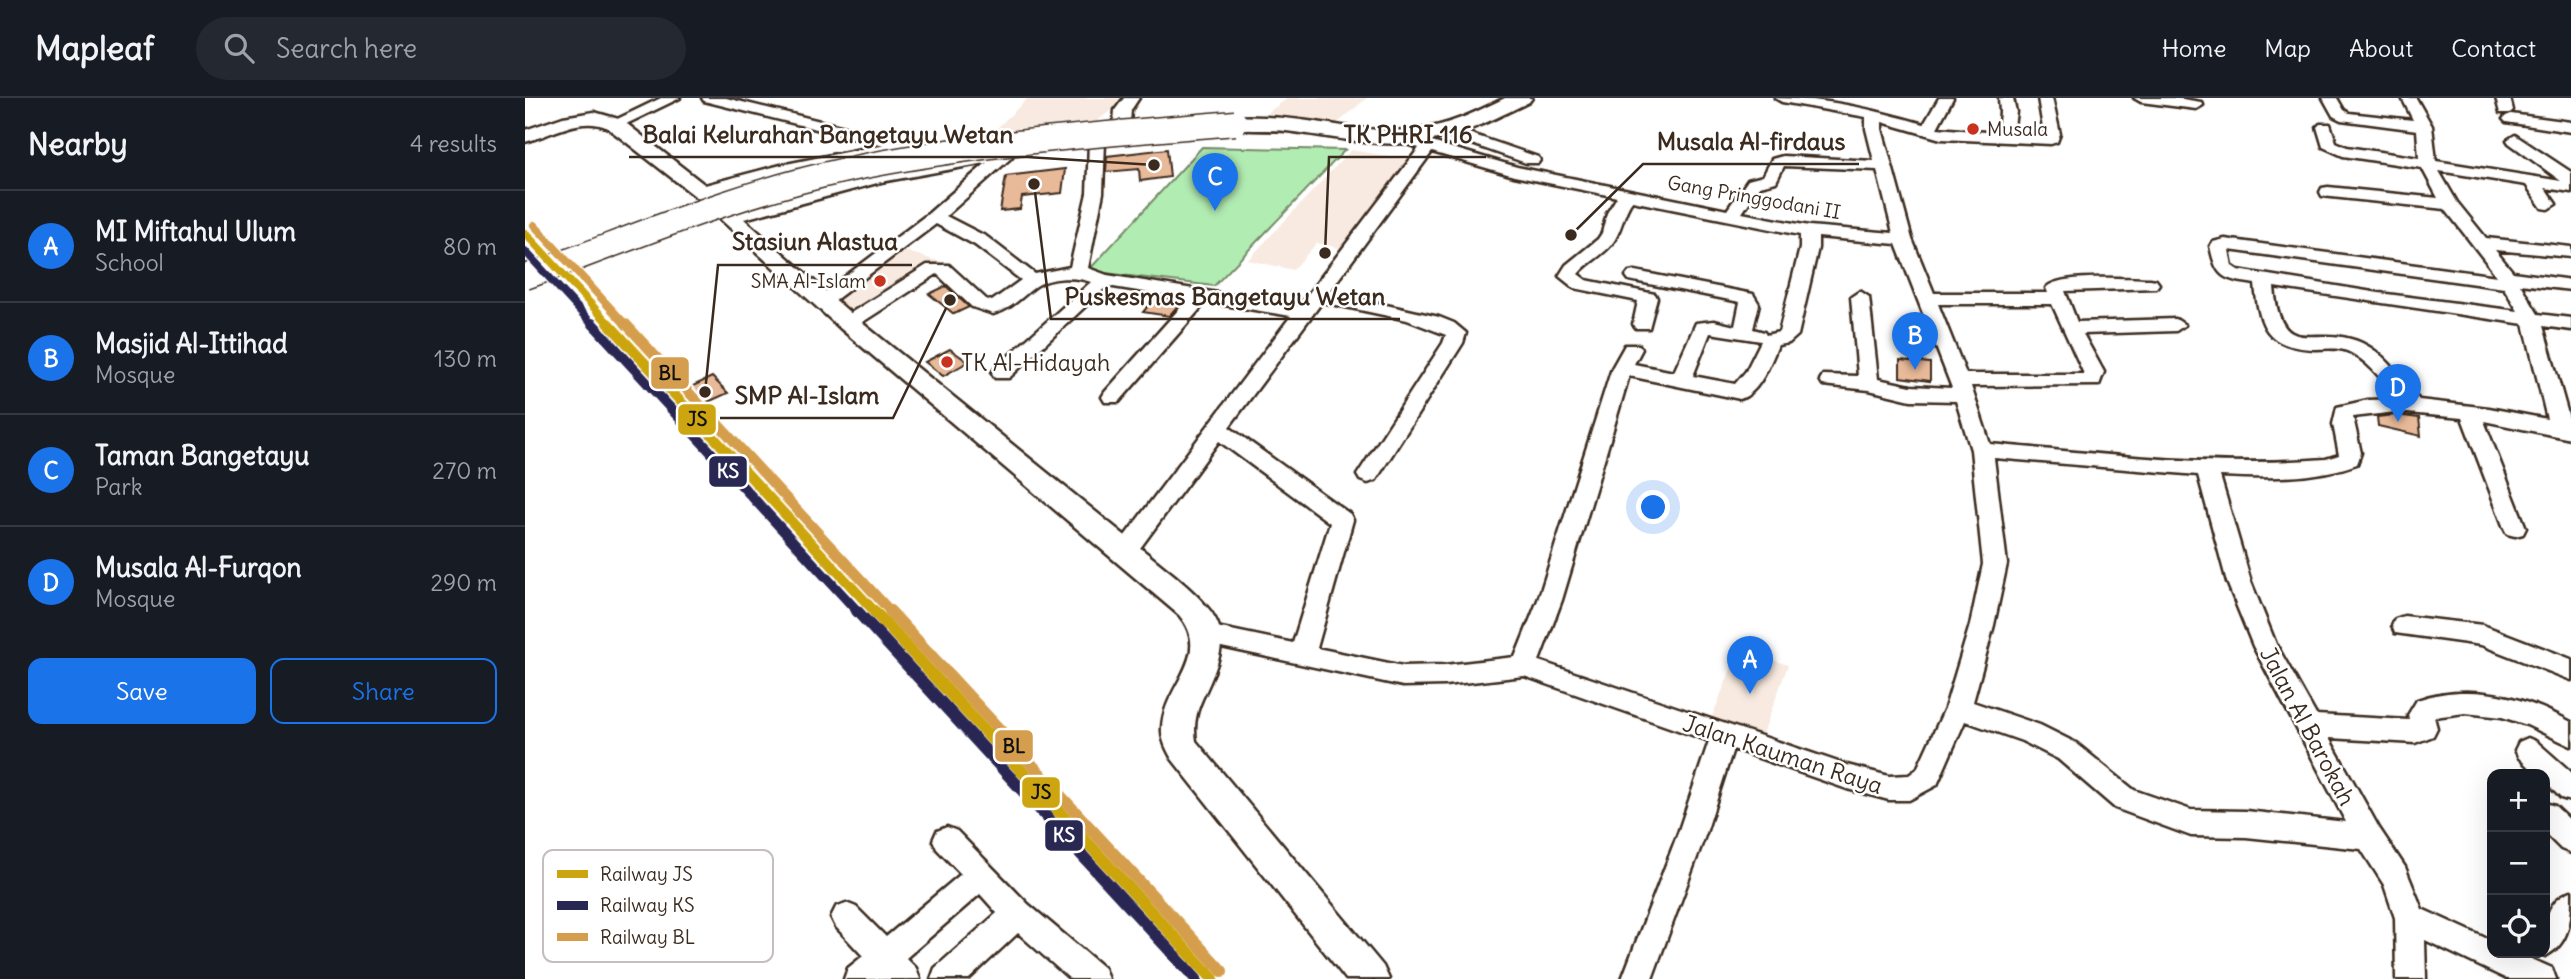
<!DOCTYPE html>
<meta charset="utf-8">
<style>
body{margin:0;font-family:Delius,sans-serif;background:#242831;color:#f1f3f6}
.controls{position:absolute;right:21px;bottom:21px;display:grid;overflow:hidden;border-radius:14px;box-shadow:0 7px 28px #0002}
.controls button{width:63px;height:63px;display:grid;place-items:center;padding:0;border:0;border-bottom:2px solid #363941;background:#171b24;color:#f1f3f6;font:35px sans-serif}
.you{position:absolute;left:1129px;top:410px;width:24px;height:24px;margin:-18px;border:5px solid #fff;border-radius:50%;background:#1a73e8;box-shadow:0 0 0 10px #1a73e833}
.badge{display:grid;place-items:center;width:46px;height:46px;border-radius:50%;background:#1a73e8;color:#fff;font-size:23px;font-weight:700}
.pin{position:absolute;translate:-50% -58px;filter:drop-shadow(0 2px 4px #0008)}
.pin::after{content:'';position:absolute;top:37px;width:24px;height:21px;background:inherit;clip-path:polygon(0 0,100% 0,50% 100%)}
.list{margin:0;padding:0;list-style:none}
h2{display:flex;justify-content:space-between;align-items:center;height:91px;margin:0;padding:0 28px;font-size:30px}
h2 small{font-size:23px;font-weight:400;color:#9ea1a6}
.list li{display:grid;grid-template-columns:46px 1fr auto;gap:21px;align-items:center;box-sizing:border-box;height:112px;padding:0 28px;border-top:2px solid #363941}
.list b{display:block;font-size:26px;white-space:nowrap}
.list p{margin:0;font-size:23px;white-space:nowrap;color:#9ea1a6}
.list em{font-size:23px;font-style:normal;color:#9ea1a6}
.actions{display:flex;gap:14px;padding:21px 28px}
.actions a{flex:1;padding:16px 0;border:2px solid #1a73e8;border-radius:14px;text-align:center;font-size:24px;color:#1a73e8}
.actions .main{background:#1a73e8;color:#fff}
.icon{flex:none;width:38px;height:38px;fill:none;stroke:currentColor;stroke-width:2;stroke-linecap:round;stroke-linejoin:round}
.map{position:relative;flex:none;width:2046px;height:881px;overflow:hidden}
header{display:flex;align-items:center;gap:42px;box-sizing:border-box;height:98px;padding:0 35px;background:#171b24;border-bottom:2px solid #363941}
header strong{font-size:33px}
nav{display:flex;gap:38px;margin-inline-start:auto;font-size:24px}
.search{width:490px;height:63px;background:#242831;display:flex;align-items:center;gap:18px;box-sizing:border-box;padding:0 24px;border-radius:38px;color:#9ea1a6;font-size:26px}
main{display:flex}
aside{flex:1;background:#171b24}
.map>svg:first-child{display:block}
</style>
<header>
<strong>Mapleaf</strong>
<div class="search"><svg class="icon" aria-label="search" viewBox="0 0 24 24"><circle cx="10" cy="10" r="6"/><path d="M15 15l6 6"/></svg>Search here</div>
<nav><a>Home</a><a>Map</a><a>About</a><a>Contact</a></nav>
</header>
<main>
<aside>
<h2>Nearby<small>4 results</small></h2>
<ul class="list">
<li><span class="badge">A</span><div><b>MI Miftahul Ulum</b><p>School</p></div><em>80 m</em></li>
<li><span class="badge">B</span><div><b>Masjid Al-Ittihad</b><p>Mosque</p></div><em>130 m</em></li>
<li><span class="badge">C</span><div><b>Taman Bangetayu</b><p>Park</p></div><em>270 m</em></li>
<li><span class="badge">D</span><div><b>Musala Al-Furqon</b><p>Mosque</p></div><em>290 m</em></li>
</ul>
<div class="actions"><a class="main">Save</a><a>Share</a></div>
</aside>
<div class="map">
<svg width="2046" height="881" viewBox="0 0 2046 881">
<rect width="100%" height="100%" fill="#fff"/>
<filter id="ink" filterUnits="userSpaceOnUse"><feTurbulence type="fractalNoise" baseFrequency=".0143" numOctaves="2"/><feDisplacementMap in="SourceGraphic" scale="14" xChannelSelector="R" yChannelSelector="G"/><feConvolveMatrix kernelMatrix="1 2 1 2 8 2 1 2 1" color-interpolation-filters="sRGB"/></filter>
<g filter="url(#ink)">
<path fill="#f8eae0" d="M 503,0 L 602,0 L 572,23 L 469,33 Z
M 763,0 L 842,0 L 809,28 L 742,15 Z
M 826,52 L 886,62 L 855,97 L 819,151 L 792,145 L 768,172 L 723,162 Z
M 373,151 L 416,164 L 327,218 L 307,198 Z
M 1214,551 L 1263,567 L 1236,641 L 1185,624 Z"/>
<path fill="#b1ecb2" stroke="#768b68" stroke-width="2" d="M 677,49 L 820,52 L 689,188 L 563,173 Z"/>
<path fill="#e9ba99" stroke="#3b2a1e" stroke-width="2" d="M 642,51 L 645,79 L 615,83 L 614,71 L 581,74 L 582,58 Z
M 540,71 L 537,95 L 497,99 L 495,111 L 475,113 L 481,78 Z
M 421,188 L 444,209 L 429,216 L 404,196 Z
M 631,198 L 657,203 L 644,218 L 618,214 Z
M 425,251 L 443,264 L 418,278 L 400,264 Z
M 1375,262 L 1405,265 L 1405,283 L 1375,279 Z
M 187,279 L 203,295 L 172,309 L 157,293 Z
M 1871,317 L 1894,320 L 1896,338 L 1853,328 L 1852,319 Z"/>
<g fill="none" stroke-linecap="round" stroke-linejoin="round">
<defs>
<path id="minor" d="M 136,0 L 155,0 L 95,29 L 85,29 L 82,26 Z
M 177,0 L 201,0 L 393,47 L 395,50 L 387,55 L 179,3 Z
M 599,0 L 614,0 L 606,12 L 605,25 L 597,30 L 589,25 L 590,12 Z
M 1250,0 C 1302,0 1349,12 1399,26 L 1414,0 L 1428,0 L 1412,30 L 1473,35 L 1475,14 L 1474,0 L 1488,0 L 1491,14 L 1488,36 L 1516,37 L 1519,36 L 1513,0 L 1527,0 L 1535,36 L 1532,44 L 1526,46 L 1416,41 L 1357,24 L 1357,31 L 1387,141 L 1409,195 L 1523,195 L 1521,190 C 1534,175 1604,181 1625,181 L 1631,182 L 1634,186 L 1631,190 L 1540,193 L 1552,224 L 1651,221 L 1660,227 L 1651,233 L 1558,236 L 1579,274 L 1574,287 L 1446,288 L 1465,346 C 1577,356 1689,370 1801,361 L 1814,357 L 1808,326 L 1812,309 L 1843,302 L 1872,301 C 1858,283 1843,262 1822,253 C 1812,249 1800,251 1789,251 C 1742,249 1734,230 1730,186 C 1698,181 1692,181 1685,148 L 1688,144 L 1700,141 L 1972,178 L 1920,111 L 1797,98 L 1795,94 L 1797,90 L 1803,89 L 1913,100 L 1897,70 L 1818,58 L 1798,49 L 1792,29 L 1795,26 L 1805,26 L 1811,44 L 1822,49 L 1894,60 L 1892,32 L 1816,22 L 1808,18 L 1798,0 L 1812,0 L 1819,12 L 1824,15 L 1888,22 L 1877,0 L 1891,0 L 1907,28 L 1911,63 L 2036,83 L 1984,45 L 1982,42 L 1990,37 L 2046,74 L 2046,94 L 2020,90 L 2031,106 L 2023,111 L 2017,110 L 2001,87 L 1914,73 L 1932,104 L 1961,140 L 2046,149 L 2046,159 L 1970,152 L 1988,174 L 2046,182 L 2046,192 L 1995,186 L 2013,216 L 2046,220 L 2046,232 L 2018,228 L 2046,327 L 2046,341 L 1959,323 L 2001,430 L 1998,436 L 1990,438 L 1982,436 L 1979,430 L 1937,320 L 1871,314 L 1828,319 L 1836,355 L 1832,366 C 1788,382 1741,380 1695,378 L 1726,484 L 1751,546 L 1791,617 L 1884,622 L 1883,617 L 1892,602 C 1944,584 1999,598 2046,624 L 2046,648 L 2002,627 L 1977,619 L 1940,615 L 1909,619 L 1912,630 L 1908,638 L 1890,645 L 1804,640 L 1854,730 L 1880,769 L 1897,811 L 1967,843 L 1967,855 L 1993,855 L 2027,870 L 2031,881 L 1982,881 L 1900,842 L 1901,881 L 1871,881 L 1870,820 L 1859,787 L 1836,751 L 1721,739 L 1666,738 L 1590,710 L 1533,661 L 1497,643 L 1440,623 L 1412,687 L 1384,702 L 1364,702 L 1322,691 L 1208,651 L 1181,735 L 1127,881 L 1097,881 L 1153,735 L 1184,643 L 999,578 L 920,587 L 878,588 L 673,544 L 670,537 L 673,530 L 682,527 L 768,545 L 805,425 L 694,343 L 607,461 L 599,464 L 591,461 L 587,455 L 766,218 L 681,204 L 594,304 L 580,304 L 577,299 L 580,294 L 663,201 L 582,188 L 484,280 L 470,280 L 467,275 L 470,270 L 566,184 C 551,178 525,179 511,188 C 496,199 487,211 468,216 L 447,209 L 412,176 L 330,229 L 316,229 L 314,225 L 316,221 L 402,167 L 424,167 L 461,201 L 467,203 L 496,182 L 450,147 L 411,126 L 305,206 L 291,206 L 289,202 L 404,115 L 474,54 L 486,54 L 488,57 L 486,60 L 421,118 L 462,139 L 510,176 L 545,169 L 562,95 L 564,44 L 572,39 L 580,44 L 578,95 L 563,170 L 582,177 L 774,208 L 894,50 L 866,41 L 863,38 L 866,35 L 876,35 L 992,69 L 1202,112 L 1223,82 L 1238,78 L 1247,61 L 1258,58 L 1349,63 L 1341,31 L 1341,19 L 1257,4 ZM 907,54 L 989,78 L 1092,99 L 1082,115 L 1077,135 L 1073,141 L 1041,167 L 1034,178 L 1049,190 L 1113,203 L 1108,226 L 1110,230 L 1124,230 L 1132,200 L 1130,196 L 1061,182 L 1053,176 C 1062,165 1077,158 1086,147 C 1097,134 1097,117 1107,103 L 1275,137 L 1275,150 L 1254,234 L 1241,237 L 1239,234 L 1228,231 L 1234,206 L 1228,196 L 1110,173 L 1104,174 L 1101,178 L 1104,182 L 1215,204 L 1210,228 L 1189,223 L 1171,225 L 1149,274 L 1109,266 L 1117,251 L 1114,247 L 1100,247 L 1087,270 L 1013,502 L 990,559 L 920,567 L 878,568 L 792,550 L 828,422 L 825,416 L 704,329 L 797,204 L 882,222 L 921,237 L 918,245 L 832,377 L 835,382 L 843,385 L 851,382 L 938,245 L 941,235 L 929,225 L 914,219 L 804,194 ZM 1259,68 L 1352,72 L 1368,135 L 1284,128 L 1217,115 L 1235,88 L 1251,84 ZM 1293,139 L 1371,146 L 1427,290 L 1386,288 L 1353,281 L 1344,199 L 1335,193 L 1326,199 L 1333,278 L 1298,277 L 1295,282 L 1298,287 L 1344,292 L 1386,302 L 1431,303 L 1446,352 L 1458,466 L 1445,527 L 1420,610 L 1392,671 L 1384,677 L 1364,678 L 1322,667 L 1014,563 L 1037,502 L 1104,278 L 1215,301 C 1235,295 1245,265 1253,247 L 1264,245 L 1273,237 L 1293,150 ZM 1704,152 L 1979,190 L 1993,213 L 1854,195 L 1713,172 L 1707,168 ZM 1749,189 L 1999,226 L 2022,321 L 1964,310 L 1894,302 C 1877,281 1862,257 1837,245 C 1790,223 1756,267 1749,189 ZM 1413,206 L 1527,206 L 1559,276 L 1441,276 ZM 1185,235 L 1236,243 L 1221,273 L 1210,286 L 1168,278 ZM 1469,360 L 1673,377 L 1702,484 L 1728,548 L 1821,724 L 1721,713 L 1666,712 L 1609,692 L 1551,645 L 1515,627 L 1448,604 L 1469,527 L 1482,466 Z
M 1609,0 L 1651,0 L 1676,4 L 1678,7 L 1671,11 L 1616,4 Z
M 1971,0 L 1985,0 L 1988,12 L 1985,15 L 1975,15 Z
M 1986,16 L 2046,24 L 2046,34 L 1981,24 L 1978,21 L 1981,18 Z
M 923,28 L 1013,59 L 1015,62 L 1013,65 L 1001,65 L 918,36 L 915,33 L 918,30 Z
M 1879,518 L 1958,527 L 2046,561 L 2046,582 L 1956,547 L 1870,535 L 1867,528 L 1870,521 Z
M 2003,640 L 2012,644 L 2046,674 L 2046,703 L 2036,700 L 2020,684 L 2020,676 L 2011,676 L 1994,660 L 1990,652 L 1994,644 Z
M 2020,705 L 2030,708 L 2046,723 L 2046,755 L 2036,751 L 2020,735 Z
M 422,729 L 432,733 L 503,806 L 579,870 L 583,881 L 545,881 L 493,835 L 444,881 L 406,881 L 410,870 L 472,815 L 455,796 L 381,860 L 391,870 L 395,881 L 319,881 L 323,870 L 338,858 L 311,829 L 306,819 L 311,809 L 321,805 L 331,809 L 361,839 L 436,776 L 412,751 L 408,742 L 412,733 Z
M 2046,793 C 2046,819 2046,846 2020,858 L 2013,855 L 2020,855 C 2020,829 2018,804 2046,793 Z"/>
<path id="tertiary" d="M 69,14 L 97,22 L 180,87 L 256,67 L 336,51 L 390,43 L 400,49 L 390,55 L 283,73 L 192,96 L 208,111 L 354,72 L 459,54 L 466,56 L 469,60 L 466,64 L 356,84 L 219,121 L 331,220 L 650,478 C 699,521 709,534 680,595 C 672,611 668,625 671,643 L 858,868 L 864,881 L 821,881 L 647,661 C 642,652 636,641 637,630 C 638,588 689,558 654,517 L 315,230 L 170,98 L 83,30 C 56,17 27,37 0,44 L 0,32 L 38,19 Z"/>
<path id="secondary" d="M 980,0 L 1007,0 L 1004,4 C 969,21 934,40 894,44 C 851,50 804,38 761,33 C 742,31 721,34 703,29 L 699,25 L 703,21 C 715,17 727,19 740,19 C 791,20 844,38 895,31 C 926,27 953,13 980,0 Z"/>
</defs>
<use href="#minor" stroke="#3b2a1e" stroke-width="5"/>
<use href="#tertiary" stroke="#3b2a1e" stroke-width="5"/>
<use href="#secondary" stroke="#3b2a1e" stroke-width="5"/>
<use href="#minor" fill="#fff" fill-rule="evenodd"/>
<use href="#tertiary" fill="#fff" fill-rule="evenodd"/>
<use href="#secondary" fill="#fff" fill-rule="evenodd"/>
<defs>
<path id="secondary-bridge" d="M 0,179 C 106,141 211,95 321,72 C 448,45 581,36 710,25"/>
</defs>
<use href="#secondary-bridge" stroke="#3b2a1e" stroke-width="27" stroke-linecap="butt"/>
<use href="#secondary-bridge" stroke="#fff" stroke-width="24"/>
<defs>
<path id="rail-1-far2" d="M 0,135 L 85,227"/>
<path id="rail-1-far1" d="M 83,225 L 351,515"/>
<path id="rail-1" d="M 349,513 L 688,881"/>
<path id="rail-2-far2" d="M 0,153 L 68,227"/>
<path id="rail-2-far1" d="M 67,225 L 334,515"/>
<path id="rail-2" d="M 332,513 L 671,881"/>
<path id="rail-3-far2" d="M 9,127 L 101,227"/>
<path id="rail-3-far1" d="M 100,225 L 367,515"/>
<path id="rail-3" d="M 365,513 L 697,873"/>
</defs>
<use href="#rail-1-far2" stroke="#fff" stroke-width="11"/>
<use href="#rail-1-far1" stroke="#fff" stroke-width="15"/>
<use href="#rail-1" stroke="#fff" stroke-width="18"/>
<use href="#rail-2-far2" stroke="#fff" stroke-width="11"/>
<use href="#rail-2-far1" stroke="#fff" stroke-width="15"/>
<use href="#rail-2" stroke="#fff" stroke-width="18"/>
<use href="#rail-3-far2" stroke="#fff" stroke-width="11"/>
<use href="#rail-3-far1" stroke="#fff" stroke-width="15"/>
<use href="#rail-3" stroke="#fff" stroke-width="18"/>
<use href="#rail-1-far2" stroke="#cca511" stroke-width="8"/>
<use href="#rail-1-far1" stroke="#cca511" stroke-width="10"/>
<use href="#rail-1" stroke="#cca511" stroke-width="12"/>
<use href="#rail-2-far2" stroke="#292853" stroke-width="8"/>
<use href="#rail-2-far1" stroke="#292853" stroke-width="10"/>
<use href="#rail-2" stroke="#292853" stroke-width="12"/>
<use href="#rail-3-far2" stroke="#d59e4e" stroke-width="8"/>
<use href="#rail-3-far1" stroke="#d59e4e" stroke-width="10"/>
<use href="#rail-3" stroke="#d59e4e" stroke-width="12"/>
</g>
</g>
<g fill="#c8321e" stroke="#fff" stroke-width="2.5">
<circle cx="1448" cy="31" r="7"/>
<circle cx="355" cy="183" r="7"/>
<circle cx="422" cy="264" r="7"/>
</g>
<g text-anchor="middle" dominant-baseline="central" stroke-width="5" stroke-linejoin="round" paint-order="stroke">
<g font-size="19" fill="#3b2a1e" stroke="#fff" text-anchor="start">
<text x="1462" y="31">Musala</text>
<text x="341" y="183" text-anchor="end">SMA Al-Islam</text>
</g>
<g font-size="19" fill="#3b2a1e" stroke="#fff">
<text transform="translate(1229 99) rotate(10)">Gang Pringgodani II</text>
</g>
<g font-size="23" fill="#3b2a1e" stroke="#fff" text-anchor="start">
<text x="436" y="264">TK Al-Hidayah</text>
</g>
<g font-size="23" fill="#3b2a1e" stroke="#fff">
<text transform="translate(1783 628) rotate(62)">Jalan Al Barokah</text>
<text transform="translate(1258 656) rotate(18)">Jalan Kauman Raya</text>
</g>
</g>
<rect x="18" y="752" width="230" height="112" rx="10" fill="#fff" stroke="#c4bfbc" stroke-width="2"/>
<rect x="32" y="772" width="31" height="8" fill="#cca511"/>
<rect x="32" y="803" width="31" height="9" fill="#292853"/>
<rect x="32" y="835" width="31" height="8" fill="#d59e4e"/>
<g font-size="19" fill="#3b2a1e">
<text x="75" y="783">Railway JS</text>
<text x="75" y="814">Railway KS</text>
<text x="75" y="846">Railway BL</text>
</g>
<path fill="none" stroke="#3b2a1e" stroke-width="2.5" d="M629 67L502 59H104M800 155L804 59H961M1046 137L1118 66H1334M180 294L193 167H387M509 86L526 221H875M425 202L368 320H195"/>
<g fill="#3b2a1e" stroke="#fff" stroke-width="2.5">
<circle cx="629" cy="67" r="7"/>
<circle cx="800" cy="155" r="7"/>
<circle cx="1046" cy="137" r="7"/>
<circle cx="180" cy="294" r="7"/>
<circle cx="509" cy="86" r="7"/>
<circle cx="425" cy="202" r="7"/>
</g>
<g font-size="24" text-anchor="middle" font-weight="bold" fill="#3b2a1e" stroke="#fff" stroke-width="5" stroke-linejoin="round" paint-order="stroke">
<text x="303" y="45">Balai Kelurahan Bangetayu Wetan</text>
<text x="883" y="45">TK PHRI 116</text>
<text x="1226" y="52">Musala Al-firdaus</text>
<text x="290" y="152">Stasiun Alastua</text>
<text x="700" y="207">Puskesmas Bangetayu Wetan</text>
<text x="282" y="306">SMP Al-Islam</text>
</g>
<g stroke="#fff" stroke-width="2.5">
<rect x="125" y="258" width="40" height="34" rx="7" fill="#d59e4e"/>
<rect x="152" y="305" width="40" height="33" rx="7" fill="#cca511"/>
<rect x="183" y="357" width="40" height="33" rx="7" fill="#292853"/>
<rect x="469" y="631" width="40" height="34" rx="7" fill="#d59e4e"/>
<rect x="496" y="678" width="40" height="33" rx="7" fill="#cca511"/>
<rect x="519" y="721" width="40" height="33" rx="7" fill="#292853"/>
</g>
<g font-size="19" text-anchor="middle" font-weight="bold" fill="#fff">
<text x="203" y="380">KS</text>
<text x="539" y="744">KS</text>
</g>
<g font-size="19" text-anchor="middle" font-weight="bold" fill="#111">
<text x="145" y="282">BL</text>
<text x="172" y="328">JS</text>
<text x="489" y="655">BL</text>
<text x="516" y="701">JS</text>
</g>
</svg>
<div class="controls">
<button>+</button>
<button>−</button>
<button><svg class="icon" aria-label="locate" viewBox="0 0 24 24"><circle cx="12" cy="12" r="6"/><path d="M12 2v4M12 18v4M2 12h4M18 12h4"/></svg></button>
</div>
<div class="you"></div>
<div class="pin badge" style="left:1225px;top:596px">A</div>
<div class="pin badge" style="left:1390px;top:272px">B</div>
<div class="pin badge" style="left:690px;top:113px">C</div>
<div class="pin badge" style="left:1873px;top:324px">D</div>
</div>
</main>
